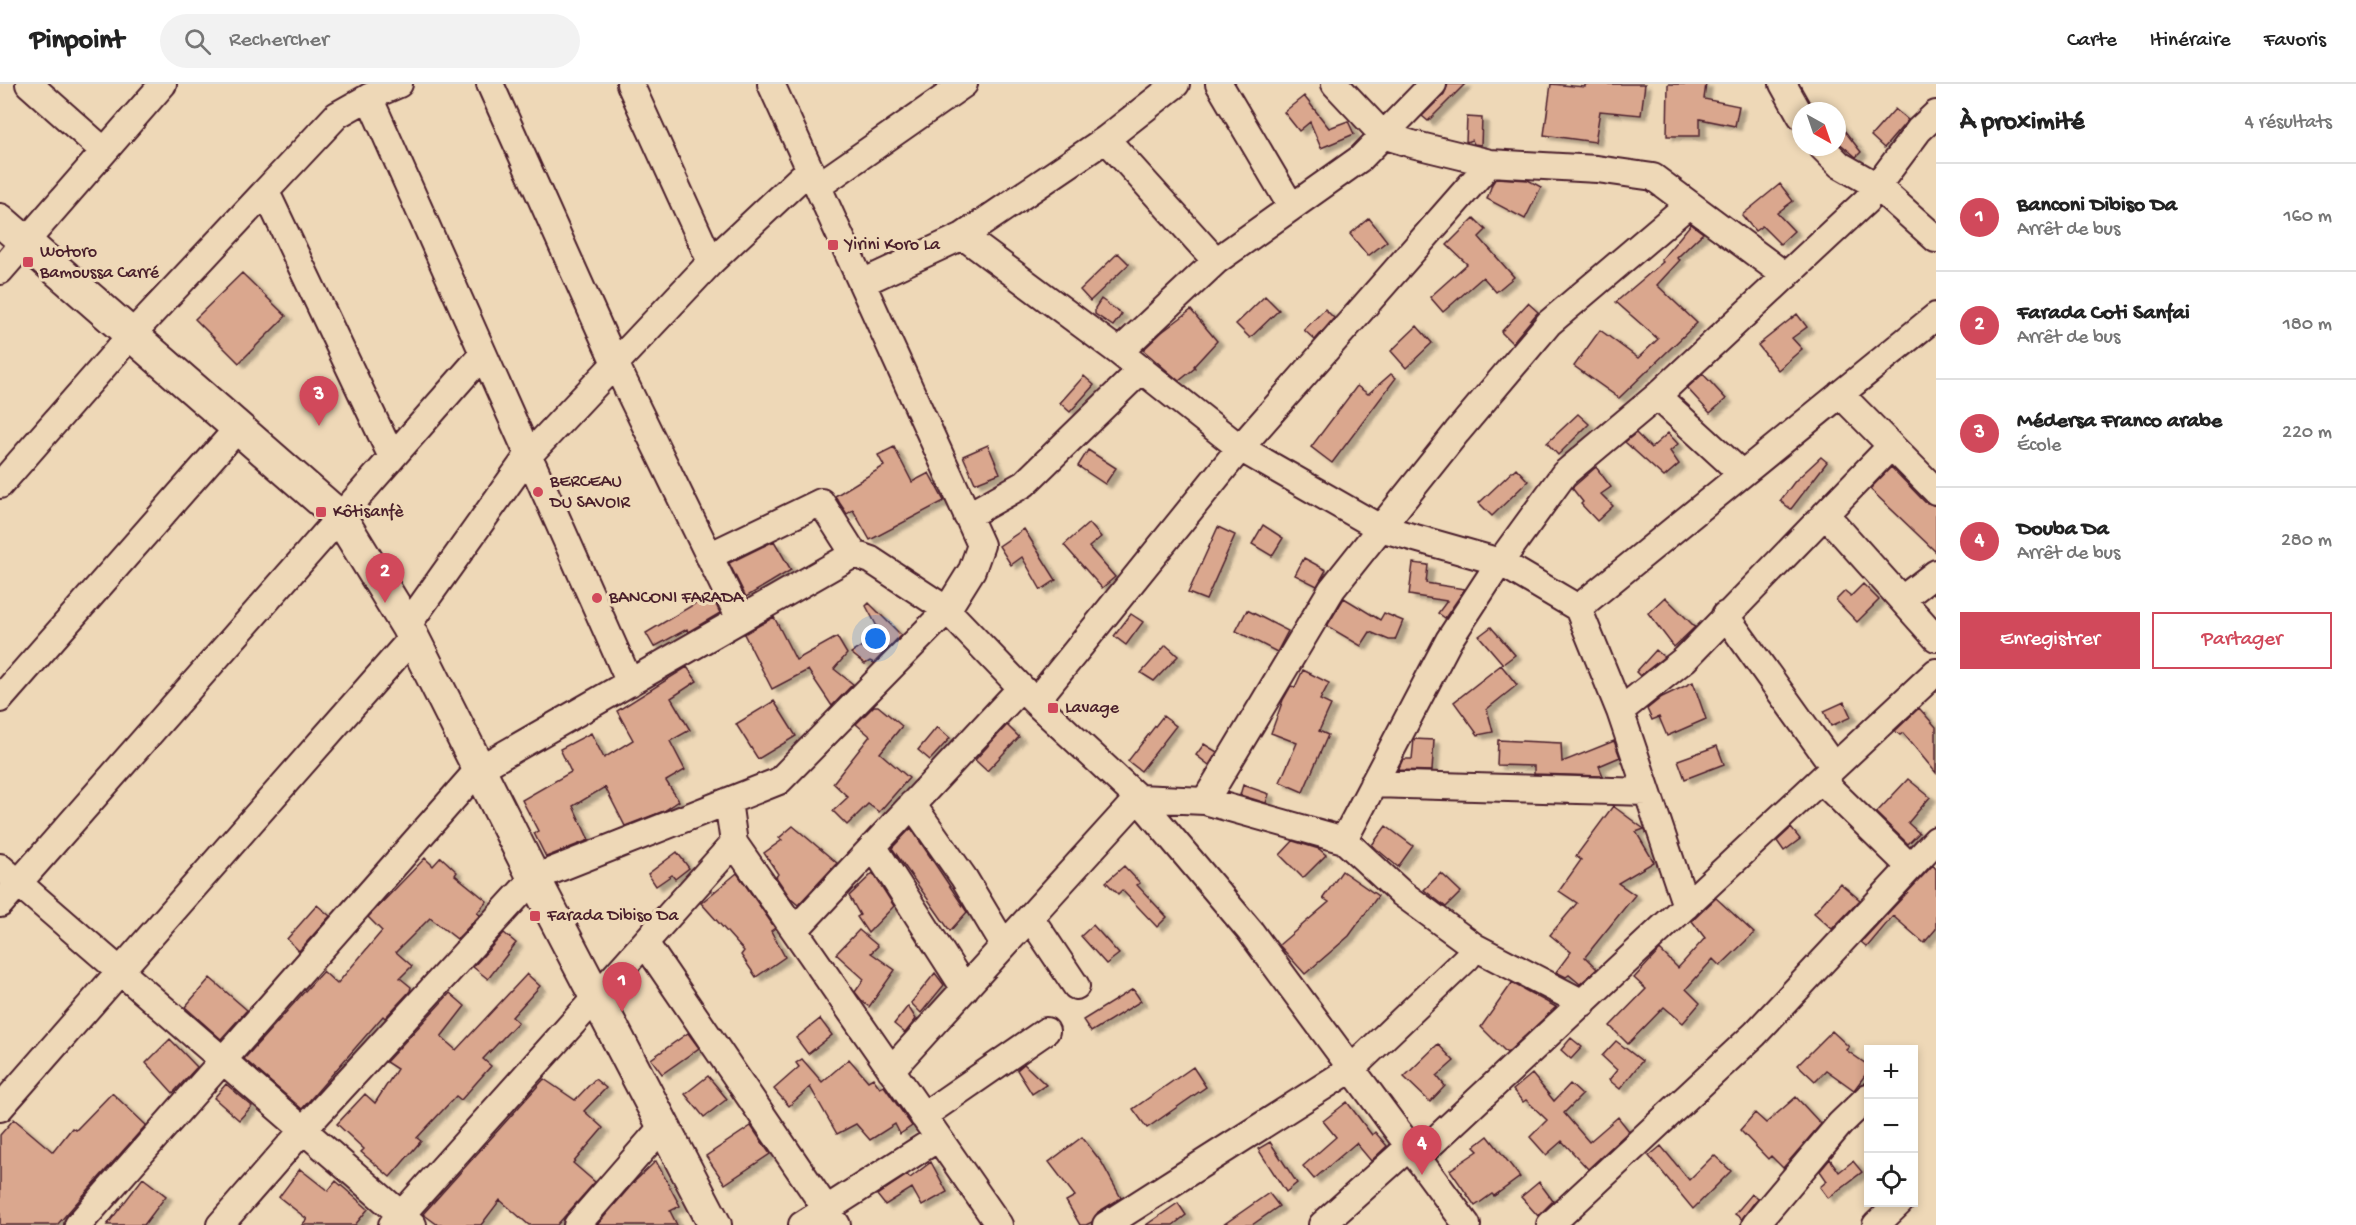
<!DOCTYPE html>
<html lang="fr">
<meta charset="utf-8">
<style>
body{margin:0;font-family:"Gochi Hand",sans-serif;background:#f2f2f2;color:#222}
.controls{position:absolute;right:18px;bottom:18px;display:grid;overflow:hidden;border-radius:0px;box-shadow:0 3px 9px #0003}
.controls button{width:54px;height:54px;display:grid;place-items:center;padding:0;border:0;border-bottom:2px solid #e0e0e0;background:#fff;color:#222;font:30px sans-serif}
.compass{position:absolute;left:1792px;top:18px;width:54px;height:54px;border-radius:50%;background:#fff;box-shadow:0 3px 9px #0003;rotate:140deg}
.you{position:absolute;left:876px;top:555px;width:21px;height:21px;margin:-15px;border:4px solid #fff;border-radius:50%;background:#1a73e8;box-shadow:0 0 0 9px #1a73e833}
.badge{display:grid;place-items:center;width:39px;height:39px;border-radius:50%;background:#d1495b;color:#fff;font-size:20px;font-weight:700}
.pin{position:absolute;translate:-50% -50px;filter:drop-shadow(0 2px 3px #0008)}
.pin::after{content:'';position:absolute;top:32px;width:21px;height:18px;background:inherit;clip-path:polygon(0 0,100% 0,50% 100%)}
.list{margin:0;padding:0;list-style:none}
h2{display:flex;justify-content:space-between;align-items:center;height:78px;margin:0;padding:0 24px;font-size:26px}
h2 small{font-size:20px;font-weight:400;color:#767676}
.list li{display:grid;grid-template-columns:39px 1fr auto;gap:18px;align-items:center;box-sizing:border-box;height:108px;padding:0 24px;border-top:2px solid #e0e0e0}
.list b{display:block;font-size:22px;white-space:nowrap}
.list p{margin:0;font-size:20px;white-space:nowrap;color:#767676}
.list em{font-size:20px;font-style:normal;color:#767676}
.actions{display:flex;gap:12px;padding:18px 24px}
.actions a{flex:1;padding:14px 0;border:2px solid #d1495b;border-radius:0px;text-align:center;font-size:21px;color:#d1495b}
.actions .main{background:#d1495b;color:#fff}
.icon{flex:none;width:33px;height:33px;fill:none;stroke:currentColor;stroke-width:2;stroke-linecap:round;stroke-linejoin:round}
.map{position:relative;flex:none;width:1936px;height:1141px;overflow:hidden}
header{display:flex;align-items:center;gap:36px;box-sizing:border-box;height:84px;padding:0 30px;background:#fff;border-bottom:2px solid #e0e0e0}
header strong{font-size:28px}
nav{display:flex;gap:33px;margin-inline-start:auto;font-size:21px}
.search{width:420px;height:54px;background:#f2f2f2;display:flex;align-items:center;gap:15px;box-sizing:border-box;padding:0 21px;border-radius:33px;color:#767676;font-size:22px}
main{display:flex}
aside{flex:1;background:#fff}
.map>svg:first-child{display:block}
</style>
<header>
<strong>Pinpoint</strong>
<div class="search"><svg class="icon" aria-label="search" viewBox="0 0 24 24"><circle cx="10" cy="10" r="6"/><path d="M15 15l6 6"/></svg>Rechercher</div>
<nav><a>Carte</a><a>Itinéraire</a><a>Favoris</a></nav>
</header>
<main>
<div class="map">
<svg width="1936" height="1141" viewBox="0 0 1936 1141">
<defs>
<filter id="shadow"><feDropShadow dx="6" dy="4" stdDeviation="1.5" flood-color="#0004"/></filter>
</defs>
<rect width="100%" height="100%" fill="#eed8b7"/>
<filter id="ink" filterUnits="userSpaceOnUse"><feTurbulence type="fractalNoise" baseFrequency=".0167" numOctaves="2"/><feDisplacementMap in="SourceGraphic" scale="12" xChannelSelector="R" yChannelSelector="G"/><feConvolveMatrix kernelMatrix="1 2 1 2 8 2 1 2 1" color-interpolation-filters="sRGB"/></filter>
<g filter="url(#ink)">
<path fill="#daa78e" stroke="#4a1f2b" stroke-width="1.5" filter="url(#shadow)" d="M 1448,0 L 1465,0 L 1428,37 L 1422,32 L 1444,10 Z
M 1551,0 L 1585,3 L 1585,0 L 1645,0 L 1641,31 L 1600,27 L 1595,58 L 1544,51 Z
M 1668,0 L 1706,0 L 1704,15 L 1739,22 L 1735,42 L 1700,35 L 1700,52 L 1667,52 Z
M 1304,12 L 1329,44 L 1348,37 L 1354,50 L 1321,64 L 1310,38 L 1299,47 L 1284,28 Z
M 1895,25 L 1908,36 L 1884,64 L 1871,52 Z
M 1467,33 L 1482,34 L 1481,61 L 1474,60 L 1472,56 L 1466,58 Z
M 1837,37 L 1861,68 L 1856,73 L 1837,57 Z
M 1496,94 L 1528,96 L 1541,103 L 1525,135 L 1487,115 L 1492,100 Z
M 1780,100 L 1793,117 L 1777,129 L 1794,147 L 1780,160 L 1762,142 L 1755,147 L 1742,131 Z
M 1369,134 L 1387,157 L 1368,172 L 1350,150 Z
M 1474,134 L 1486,146 L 1479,153 L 1514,193 L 1496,208 L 1483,193 L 1443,228 L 1430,213 L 1467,180 L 1447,161 Z
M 1691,140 L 1703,149 L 1677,174 L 1680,176 L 1657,201 L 1697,239 L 1619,314 L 1574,282 L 1600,246 L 1638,274 L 1658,255 L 1616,218 L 1663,178 L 1661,176 Z
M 1118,169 L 1129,180 L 1090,217 L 1080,206 Z
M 242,189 L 286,232 L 239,279 L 195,235 Z
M 1265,212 L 1279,226 L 1250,254 L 1236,240 Z
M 1101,215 L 1122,230 L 1113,242 L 1095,230 L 1095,224 Z
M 1528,219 L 1538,228 L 1512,259 L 1501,248 Z
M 1325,225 L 1334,234 L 1315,256 L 1304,246 Z
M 1191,226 L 1217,257 L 1194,282 L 1195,284 L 1179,297 L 1143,266 L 1162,248 Z
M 1797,230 L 1807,243 L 1792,254 L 1802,265 L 1778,286 L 1758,261 Z
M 1417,242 L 1432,259 L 1406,284 L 1391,267 Z
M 1391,290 L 1396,294 L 1332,379 L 1311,363 L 1357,302 L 1368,310 Z
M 1703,290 L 1726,315 L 1710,329 L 1687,304 Z
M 1084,292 L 1094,301 L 1070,328 L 1060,319 Z
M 1578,330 L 1589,340 L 1558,371 L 1547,359 Z
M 1636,349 L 1651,364 L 1668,349 L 1678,360 L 1670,367 L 1679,380 L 1664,393 L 1625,358 Z
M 988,361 L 1000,389 L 975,399 L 963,372 Z
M 894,363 L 912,398 L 929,389 L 944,417 L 870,456 L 853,426 L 847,430 L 835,412 L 884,382 L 878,371 Z
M 1088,366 L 1116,384 L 1105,400 L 1078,382 Z
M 1821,373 L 1827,378 L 1791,425 L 1780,417 L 1795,397 Z
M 1596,383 L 1611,403 L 1601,410 L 1613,422 L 1597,437 L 1581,420 L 1583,418 L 1572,404 Z
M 1891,383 L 1925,418 L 1936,422 L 1936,468 L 1870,405 Z
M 1516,384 L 1528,397 L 1492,432 L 1479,419 Z
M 1089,439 L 1101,453 L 1089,463 L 1115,493 L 1102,504 L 1064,461 Z
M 1263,441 L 1283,454 L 1272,472 L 1252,460 Z
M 1218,443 L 1235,451 L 1206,516 L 1188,509 Z
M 1024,445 L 1056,496 L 1041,506 L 1022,473 L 1011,481 L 999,462 Z
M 774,457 L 791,486 L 746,513 L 729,479 Z
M 1304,474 L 1326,486 L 1317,502 L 1295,491 Z
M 1413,479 L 1428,481 L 1426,499 L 1465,505 L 1445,534 L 1438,529 L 1447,517 L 1409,511 Z
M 1863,500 L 1879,516 L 1857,538 L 1836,516 L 1845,507 L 1851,512 Z
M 711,510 L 720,529 L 688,548 L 687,545 L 654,563 L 646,549 Z
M 1665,513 L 1695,543 L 1674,563 L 1648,529 Z
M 1344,514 L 1380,536 L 1384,529 L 1403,537 L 1395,556 L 1389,556 L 1370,548 L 1361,562 L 1327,542 Z
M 869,519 L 901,551 L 874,579 L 870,577 L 865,580 L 851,569 L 881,550 L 866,522 Z
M 1247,526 L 1288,547 L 1277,568 L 1236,547 Z
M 1131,530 L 1143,538 L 1126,561 L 1114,552 Z
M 774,533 L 796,576 L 837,553 L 847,570 L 834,585 L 853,600 L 832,622 L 808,586 L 772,605 L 744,550 Z
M 1491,543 L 1515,571 L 1503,580 L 1479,552 Z
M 1166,561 L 1178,572 L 1154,597 L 1141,589 Z
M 1656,566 L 1664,573 L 1640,592 L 1636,588 Z
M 1501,581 L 1517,601 L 1487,625 L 1493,648 L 1478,651 L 1454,618 Z
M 687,583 L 697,597 L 671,614 L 690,646 L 670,657 L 685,686 L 666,697 L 679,717 L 664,727 L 625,742 L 605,703 L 573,722 L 589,756 L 546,773 L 534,749 L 538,747 L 522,716 L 571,688 L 560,665 L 591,649 L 604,674 L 633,656 L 617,627 Z
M 1303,586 L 1329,599 L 1320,616 L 1331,621 L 1319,647 L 1328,651 L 1303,708 L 1280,698 L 1297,659 L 1271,649 L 1283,616 L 1291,602 L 1295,603 Z
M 1693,598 L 1706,635 L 1667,652 L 1659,633 L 1652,636 L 1647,625 L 1662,613 Z
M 774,617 L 796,652 L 758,675 L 736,640 Z
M 1844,618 L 1851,633 L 1831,642 L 1824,627 Z
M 874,622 L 878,622 L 902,642 L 880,669 L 909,694 L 879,728 L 868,720 L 847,741 L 833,727 L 848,713 L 833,699 L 870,652 L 856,640 Z
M 1919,624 L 1936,643 L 1936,689 L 1903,649 L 1900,651 L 1895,647 Z
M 1163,632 L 1176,642 L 1141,687 L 1128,677 Z
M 1007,641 L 1019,653 L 987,687 L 975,676 Z
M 937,643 L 950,654 L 930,676 L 918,666 Z
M 1414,655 L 1434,656 L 1432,687 L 1398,686 L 1403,675 L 1412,675 Z
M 1498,656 L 1561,659 L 1562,678 L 1614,657 L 1620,673 L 1599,682 L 1603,692 L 1534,690 L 1534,682 L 1497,681 Z
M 1204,660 L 1217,668 L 1209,681 L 1196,671 Z
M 1717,662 L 1724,680 L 1685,695 L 1678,676 Z
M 1908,695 L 1930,713 L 1908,739 L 1919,749 L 1908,760 L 1876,729 Z
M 1243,701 L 1269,710 L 1266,719 L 1240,711 Z
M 1613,722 L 1644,745 L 1636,748 L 1654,778 L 1618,799 L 1635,811 L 1585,873 L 1597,885 L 1580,900 L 1569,891 L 1566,893 L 1556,888 L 1571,868 L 1550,851 L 1577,819 L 1559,807 L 1581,776 L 1576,772 Z
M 793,742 L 837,779 L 798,821 L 791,815 L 776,793 L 778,790 L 764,769 L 782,756 L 779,754 Z
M 1386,742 L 1413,762 L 1398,783 L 1372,761 Z
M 911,744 L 967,828 L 950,847 L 892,764 Z
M 1791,744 L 1800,755 L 1784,767 L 1777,757 Z
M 1293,757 L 1319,765 L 1326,771 L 1303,794 L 1280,771 Z
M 677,768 L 689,784 L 675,795 L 672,791 L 656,802 L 648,790 Z
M 441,773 L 457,788 L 455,791 L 487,817 L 477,829 L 480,831 L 457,855 L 430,834 L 396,868 L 412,882 L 400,894 L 411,903 L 410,907 L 385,934 L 383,932 L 302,1025 L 244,975 L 323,887 L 337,900 L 382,847 L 368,833 L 425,774 L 433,782 Z
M 1933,781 L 1936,785 L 1936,845 L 1924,859 L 1893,832 L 1867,863 L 1861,858 Z
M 1124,782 L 1140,799 L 1137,801 L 1167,833 L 1157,843 L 1122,806 L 1118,810 L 1106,798 Z
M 1342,787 L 1378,812 L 1349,852 L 1305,890 L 1279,861 L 1329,818 L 1323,814 Z
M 737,789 L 775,844 L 771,847 L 785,873 L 756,893 L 741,871 L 744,867 L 701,819 Z
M 873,789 L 894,822 L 868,849 L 857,833 L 860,831 L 849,812 Z
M 1441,789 L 1461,808 L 1446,823 L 1424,806 Z
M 1840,799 L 1860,816 L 1832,845 L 1814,829 Z
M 1716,814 L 1754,849 L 1720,882 L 1713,875 L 1686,905 L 1700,919 L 1683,939 L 1664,923 L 1628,960 L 1610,942 L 1646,905 L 1634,894 L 1660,866 L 1678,884 L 1705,854 L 1692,837 Z
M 317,821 L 330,832 L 299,867 L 287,855 Z
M 1093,841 L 1119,870 L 1106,880 L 1081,852 Z
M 859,846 L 878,862 L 871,869 L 895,886 L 869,923 L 863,918 L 855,908 L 864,895 L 836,870 Z
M 504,849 L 516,859 L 488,895 L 473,883 Z
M 935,889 L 944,901 L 921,929 L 911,919 Z
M 527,890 L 540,902 L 512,933 L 518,938 L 483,975 L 491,982 L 461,1016 L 456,1012 L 417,1054 L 421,1057 L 390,1093 L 361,1068 L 364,1065 L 337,1040 L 365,1010 L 375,1019 L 397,985 L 386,978 L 450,909 L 465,922 L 441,953 L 456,966 Z
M 210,894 L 247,926 L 221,955 L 185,923 Z
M 1512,899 L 1556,923 L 1507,969 L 1481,943 Z
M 1133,905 L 1141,917 L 1091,948 L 1083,936 Z
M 908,922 L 916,935 L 905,949 L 894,940 Z
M 820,935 L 832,951 L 808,970 L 796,954 Z
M 1832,947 L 1849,963 L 1846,966 L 1869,982 L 1869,986 L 1854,1006 L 1826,986 L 1815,997 L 1798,981 Z
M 688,949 L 699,964 L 662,990 L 651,975 Z
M 1571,954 L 1582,963 L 1571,975 L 1561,966 Z
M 170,955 L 197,983 L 173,1009 L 146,979 Z
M 1616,957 L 1642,977 L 1620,1005 L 1609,996 L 1617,986 L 1602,972 Z
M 1438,960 L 1454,977 L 1437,992 L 1445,1002 L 1430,1018 L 1404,993 Z
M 802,975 L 822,998 L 849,975 L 868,997 L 873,994 L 880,1004 L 884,1002 L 912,1042 L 900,1050 L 895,1040 L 870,1056 L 856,1040 L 837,1050 L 810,1003 L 789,1022 L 774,1005 L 799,983 L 796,979 Z
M 1024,980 L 1046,1001 L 1032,1010 L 1017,986 Z
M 1193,983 L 1206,1003 L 1147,1044 L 1133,1025 Z
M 1532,990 L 1554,1017 L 1570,1000 L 1582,1011 L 1564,1029 L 1589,1058 L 1618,1033 L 1629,1047 L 1588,1085 L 1562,1057 L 1546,1071 L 1530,1053 L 1547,1036 L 1526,1016 L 1523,1018 L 1513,1006 Z
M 708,992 L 727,1015 L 704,1033 L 685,1010 Z
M 544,995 L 575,1016 L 595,995 L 606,1004 L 584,1027 L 603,1044 L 573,1079 L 595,1098 L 557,1141 L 529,1141 L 500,1116 L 481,1141 L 438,1141 L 423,1130 Z
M 226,1000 L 252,1022 L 239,1036 L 214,1014 Z
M 112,1009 L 146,1041 L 57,1141 L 0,1141 L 0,1051 L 14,1035 L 53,1068 L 72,1044 L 76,1046 Z
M 1796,1013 L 1821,1040 L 1783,1084 L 1771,1072 L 1768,1075 L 1740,1046 L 1755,1029 L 1766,1039 Z
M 1347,1018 L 1372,1051 L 1375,1048 L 1387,1062 L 1371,1077 L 1356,1059 L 1314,1095 L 1303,1082 L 1336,1053 L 1323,1037 Z
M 751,1042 L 770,1070 L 725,1100 L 706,1072 Z
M 1488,1052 L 1520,1093 L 1494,1112 L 1492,1110 L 1475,1122 L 1450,1086 L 1478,1067 L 1474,1063 Z
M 1082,1053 L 1102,1079 L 1121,1114 L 1098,1128 L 1092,1138 L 1086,1141 L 1080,1141 L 1066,1117 L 1075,1112 L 1049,1078 Z
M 1270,1058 L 1297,1099 L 1286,1108 L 1258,1065 Z
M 1661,1062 L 1689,1096 L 1714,1071 L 1731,1087 L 1693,1125 L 1649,1072 Z
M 1830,1075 L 1839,1088 L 1853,1077 L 1862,1088 L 1828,1114 L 1820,1103 L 1827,1097 L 1820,1087 Z
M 656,1077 L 680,1122 L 670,1127 L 677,1141 L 597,1141 L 635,1097 Z
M 931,1078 L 947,1108 L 922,1122 L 912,1104 L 885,1121 L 877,1111 L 907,1091 L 910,1094 Z
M 300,1085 L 328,1107 L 336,1097 L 368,1125 L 355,1141 L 302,1141 L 307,1135 L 279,1113 Z
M 143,1094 L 166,1112 L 144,1141 L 107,1141 Z
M 1539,1098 L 1553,1117 L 1538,1132 L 1521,1113 Z
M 1269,1109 L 1279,1122 L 1252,1141 L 1223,1141 Z
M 1752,1110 L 1757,1115 L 1742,1135 L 1735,1130 Z
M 1178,1119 L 1186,1131 L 1173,1141 L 1146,1141 Z"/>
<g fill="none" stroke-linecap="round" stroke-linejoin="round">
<defs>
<path id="minor" d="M 29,0 L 104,67
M 490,0 L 615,279 L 740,535
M 630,0 L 711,178
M 1176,0 L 1106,55 L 963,152 L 1119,268 L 1240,364 L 1380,444 L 1500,478 L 1578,524 L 1620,627 L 1686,822
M 1219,0 L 1291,122
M 1335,0 L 1383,51 L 1412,60 L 1490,79 L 1597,85 L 1653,93 L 1786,192
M 1783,0 L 1801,32
M 369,13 L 630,599
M 1106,55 L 1216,177
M 1822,63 L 1840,81 L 1877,102 L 1936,155
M 818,102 L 964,0
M 266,108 L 392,373
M 0,187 L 163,0
M 862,199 L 963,152
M 1119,268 L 1216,177 L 1361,74 L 1433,0
M 1840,310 L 1936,407
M 1657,312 L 1742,390
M 0,401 L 131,251 L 337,31 L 369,13 L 399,0
M 1825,430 L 1936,554
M 967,432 L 1024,400 L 1141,286
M 709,472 L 821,418 L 854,470 L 871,476 L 947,526 L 1035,618 L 1138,714 L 1250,847 L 1467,1141
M 1902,515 L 1936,489
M 1578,524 L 1936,232
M 1725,531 L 1834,683
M 407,542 L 528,372 L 711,178 L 810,85
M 0,615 L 238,344
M 1035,618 L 1240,364 L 1490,79
M 1620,627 L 1685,575 L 1891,362
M 1821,696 L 1910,783
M 1373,700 L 1647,708
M 728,717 L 734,759 L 999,1141
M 1205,717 L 1332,505 L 1457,348 L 1549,239 L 1689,120
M 912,720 L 964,794 L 1004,861
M 1344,756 L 1449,556 L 1500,478 L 1564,390 L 1657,312 L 1866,117 L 1919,46 L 1936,30
M 873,762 L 965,905
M 0,783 L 413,1141
M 0,820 L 483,270
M 1030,833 L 1076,902
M 795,846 L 1021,604
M 645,859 L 837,1141
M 891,986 L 1138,714 L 1205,717 L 1344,756 L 1400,808 L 1475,863 L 1583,919
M 0,1024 L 413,553
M 923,1032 L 1046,947
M 1417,1073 L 1936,588
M 78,1141 L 479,685 L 854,470
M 220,1141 L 303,1046 L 534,794 L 779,697 L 947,526 L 972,486 L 981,461 L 771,0
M 392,1141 L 734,759
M 577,1141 L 663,1042
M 802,1141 L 938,1054
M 1106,1141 L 1351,985 L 1467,874 L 1475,863
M 1322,1141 L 1409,1063
M 1550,1141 L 1755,950 L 1936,756
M 1755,1141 L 1840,1040 L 1868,1013
M 1876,1141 L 1900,1118"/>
<path id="major" d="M 0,136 L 340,433 L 407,542 L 534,794 L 715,1141"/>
</defs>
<use href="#minor" stroke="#4a1f2b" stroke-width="30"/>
<use href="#major" stroke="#4a1f2b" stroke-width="36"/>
<use href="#minor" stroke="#eed8b7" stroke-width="26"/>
<use href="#major" stroke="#eed8b7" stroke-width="32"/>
</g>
</g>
<g fill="#d1495b" stroke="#eed8b7" stroke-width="2">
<rect x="827" y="155" width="12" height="12" rx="3"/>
<rect x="22" y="172" width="12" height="12" rx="3"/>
<circle cx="538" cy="408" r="6"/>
<rect x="315" y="422" width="12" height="12" rx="3"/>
<circle cx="597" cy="514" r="6"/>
<rect x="1047" y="618" width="12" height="12" rx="3"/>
<rect x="529" y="826" width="12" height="12" rx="3"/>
</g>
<g text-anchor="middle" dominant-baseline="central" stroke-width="6" stroke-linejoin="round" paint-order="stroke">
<g font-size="18" fill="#4a1f2b" stroke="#eed8b7" text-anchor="start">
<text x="845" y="161">Yirini Koro La</text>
<text x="40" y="168">Wotoro<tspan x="40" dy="21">Bamoussa Carré</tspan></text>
<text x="550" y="398">BERCEAU<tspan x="550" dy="21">DU SAVOIR</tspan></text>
<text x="333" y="428">Kôtisanfè</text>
<text x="609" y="514">BANCONI FARADA</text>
<text x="1065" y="624">Lavage</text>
<text x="547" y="832">Farada Dibiso Da</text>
</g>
</g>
</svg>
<div class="controls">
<button>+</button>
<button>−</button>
<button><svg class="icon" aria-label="locate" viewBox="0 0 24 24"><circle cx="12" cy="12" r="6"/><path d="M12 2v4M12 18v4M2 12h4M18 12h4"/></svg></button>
</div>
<svg class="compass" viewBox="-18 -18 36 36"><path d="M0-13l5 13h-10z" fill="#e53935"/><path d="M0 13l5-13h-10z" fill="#767676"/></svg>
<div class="you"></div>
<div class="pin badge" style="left:622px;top:928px">1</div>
<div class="pin badge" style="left:385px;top:519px">2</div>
<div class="pin badge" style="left:319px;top:342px">3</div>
<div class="pin badge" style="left:1422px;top:1091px">4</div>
</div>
<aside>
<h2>À proximité<small>4 résultats</small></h2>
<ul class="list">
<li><span class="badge">1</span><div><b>Banconi Dibiso Da</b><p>Arrêt de bus</p></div><em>160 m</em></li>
<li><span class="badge">2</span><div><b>Farada Coti Sanfai</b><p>Arrêt de bus</p></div><em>180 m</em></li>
<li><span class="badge">3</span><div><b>Médersa Franco arabe</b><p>École</p></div><em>220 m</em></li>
<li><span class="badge">4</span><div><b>Douba Da</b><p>Arrêt de bus</p></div><em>280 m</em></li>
</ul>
<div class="actions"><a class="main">Enregistrer</a><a>Partager</a></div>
</aside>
</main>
